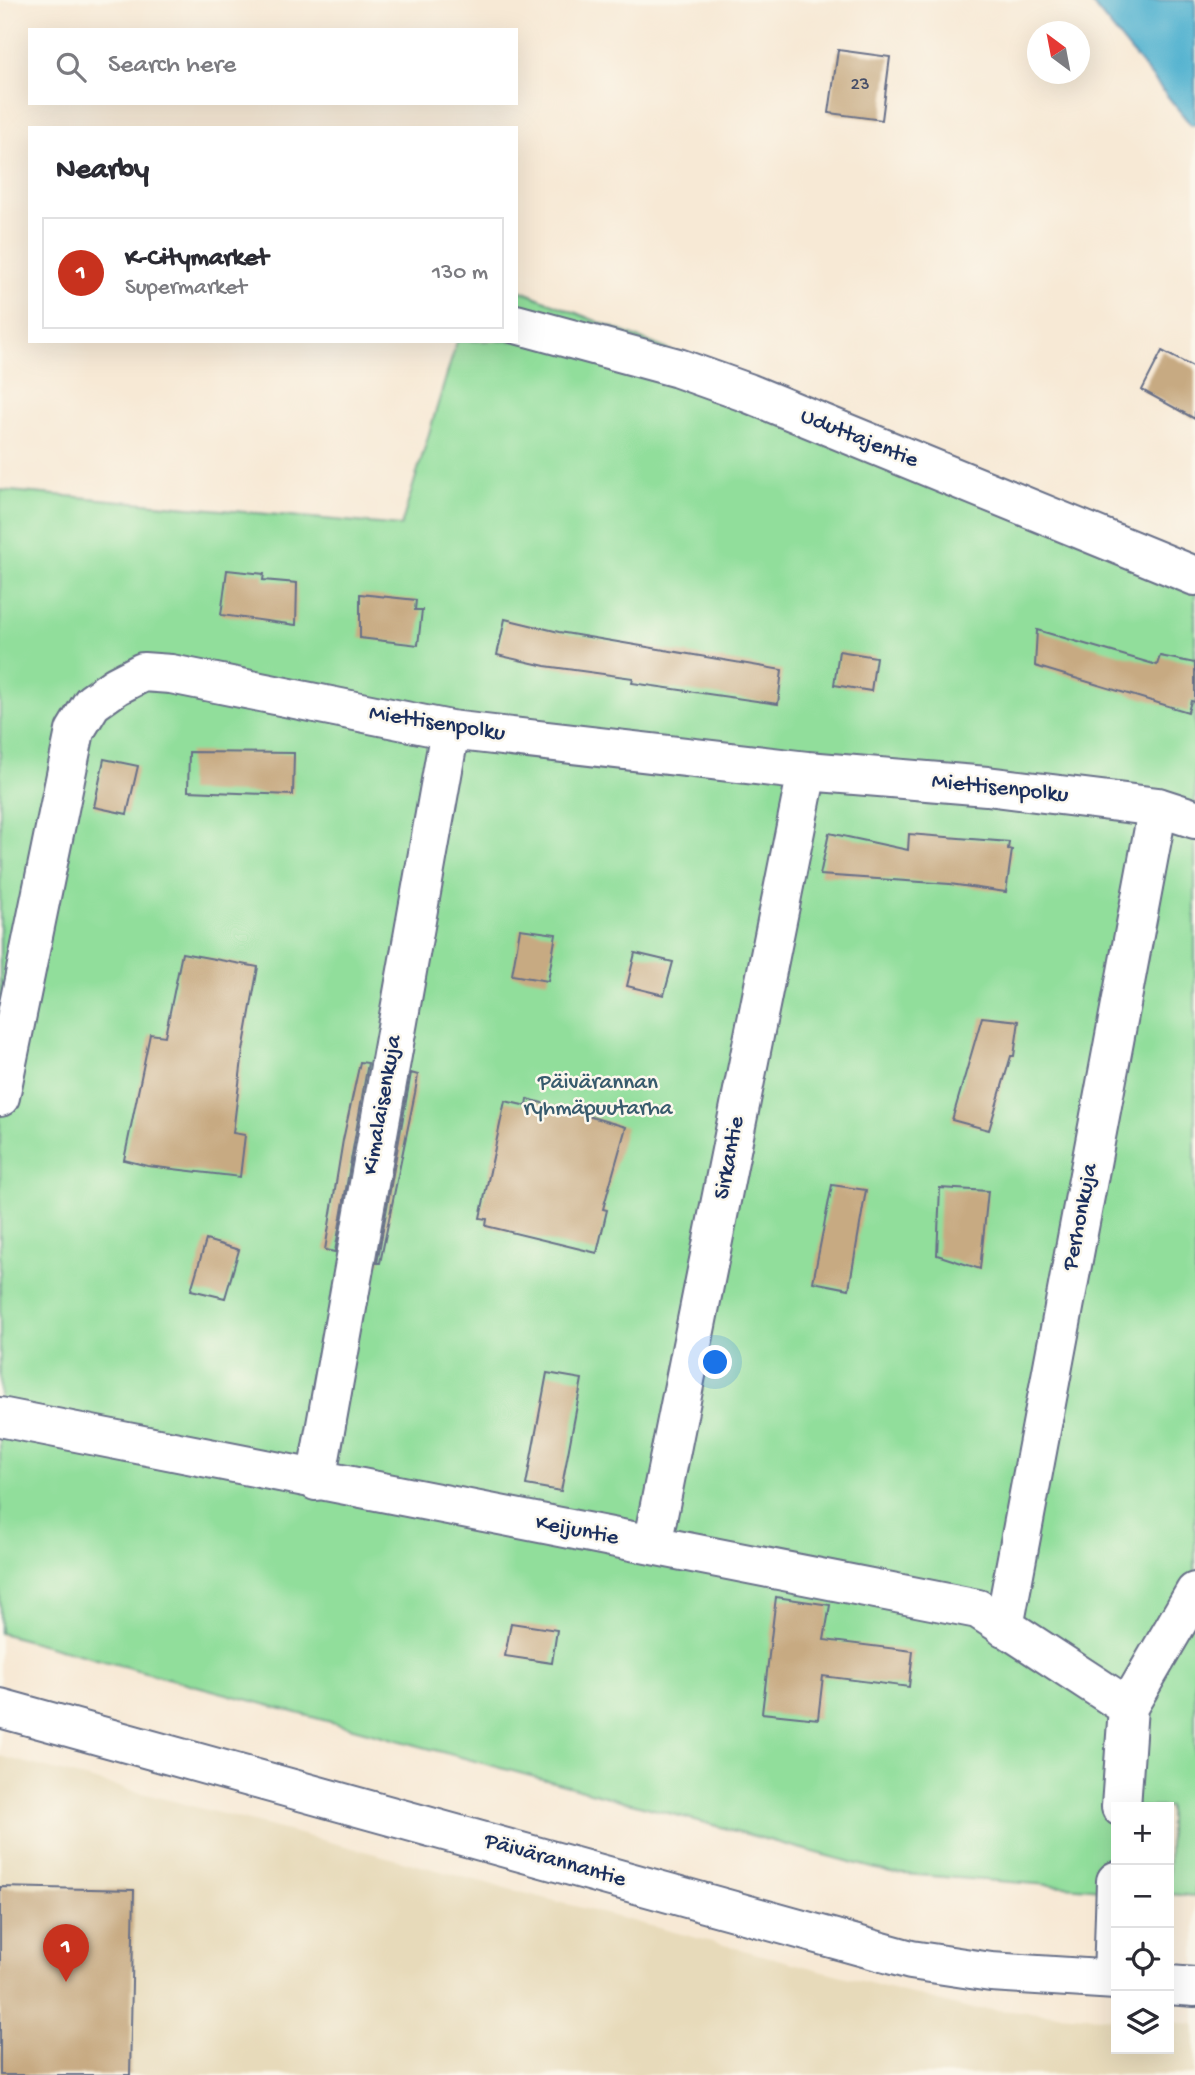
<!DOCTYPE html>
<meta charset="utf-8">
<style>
body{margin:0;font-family:"Gochi Hand",sans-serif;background:#f7f7f7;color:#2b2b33}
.controls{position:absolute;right:21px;bottom:21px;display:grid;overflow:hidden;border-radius:0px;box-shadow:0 7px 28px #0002}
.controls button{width:63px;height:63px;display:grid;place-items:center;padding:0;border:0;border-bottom:2px solid #e1e1e2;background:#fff;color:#2b2b33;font:35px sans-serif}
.compass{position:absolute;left:1027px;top:21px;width:63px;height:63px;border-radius:50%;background:#fff;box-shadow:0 7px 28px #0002;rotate:328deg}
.you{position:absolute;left:716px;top:1363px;width:24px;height:24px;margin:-18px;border:5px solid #fff;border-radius:50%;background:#1a73e8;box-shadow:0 0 0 10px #1a73e833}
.badge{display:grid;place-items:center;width:46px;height:46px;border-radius:50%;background:#c8321e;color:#fff;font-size:23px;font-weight:700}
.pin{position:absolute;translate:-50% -58px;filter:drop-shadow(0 2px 4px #0008)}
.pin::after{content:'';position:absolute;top:37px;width:24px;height:21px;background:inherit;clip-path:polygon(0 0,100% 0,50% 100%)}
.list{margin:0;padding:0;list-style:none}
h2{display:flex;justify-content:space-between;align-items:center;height:91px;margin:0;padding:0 28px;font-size:30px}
h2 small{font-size:23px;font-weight:400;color:#7c7c81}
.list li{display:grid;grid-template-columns:46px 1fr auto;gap:21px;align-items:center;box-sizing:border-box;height:112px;margin:0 14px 14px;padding:0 14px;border:2px solid #e1e1e2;border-radius:0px}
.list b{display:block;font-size:26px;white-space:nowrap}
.list p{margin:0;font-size:23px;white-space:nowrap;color:#7c7c81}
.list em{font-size:23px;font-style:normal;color:#7c7c81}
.icon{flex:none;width:38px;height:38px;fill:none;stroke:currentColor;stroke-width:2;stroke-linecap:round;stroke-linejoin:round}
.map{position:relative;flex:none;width:1195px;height:2075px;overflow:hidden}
.search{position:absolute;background:#fff;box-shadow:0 7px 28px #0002;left:28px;top:28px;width:490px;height:77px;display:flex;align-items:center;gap:18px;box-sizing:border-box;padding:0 24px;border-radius:0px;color:#7c7c81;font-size:26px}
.panel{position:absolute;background:#fff;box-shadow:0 7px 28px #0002;left:28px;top:126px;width:490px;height:217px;border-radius:0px}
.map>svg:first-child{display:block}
</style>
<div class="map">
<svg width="1195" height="2075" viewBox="0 0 1195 2075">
<rect width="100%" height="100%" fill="#fbf7ec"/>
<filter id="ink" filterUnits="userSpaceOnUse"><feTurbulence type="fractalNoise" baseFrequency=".0143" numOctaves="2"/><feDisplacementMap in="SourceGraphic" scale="14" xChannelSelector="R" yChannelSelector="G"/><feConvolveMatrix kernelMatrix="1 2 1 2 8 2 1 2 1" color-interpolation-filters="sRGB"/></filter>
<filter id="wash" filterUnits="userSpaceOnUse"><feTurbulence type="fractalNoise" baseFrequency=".00686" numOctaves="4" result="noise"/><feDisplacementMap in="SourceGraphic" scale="28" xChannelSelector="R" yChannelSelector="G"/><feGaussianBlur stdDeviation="1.57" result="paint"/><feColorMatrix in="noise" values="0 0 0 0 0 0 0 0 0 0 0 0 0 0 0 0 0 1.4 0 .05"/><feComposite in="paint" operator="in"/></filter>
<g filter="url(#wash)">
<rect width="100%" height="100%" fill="#f7e9d5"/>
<path fill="#e7daba" d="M 0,1756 L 965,2008 L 1116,2018 L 1116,2049 L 1169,2049 L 1169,2022 L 1195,2024 L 1195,2075 L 0,2075 Z"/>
<path fill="#91de9b" stroke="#56867c" stroke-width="2" d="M 516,289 L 1195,560 L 1195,1896 L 1169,1894 L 1169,1807 L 1116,1807 L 1116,1890 L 891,1873 L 0,1633 L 0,490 L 401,526 L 457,341 L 516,341 Z"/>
<path fill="#50b1cf" stroke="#367096" stroke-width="2" d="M 1089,0 L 1195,0 L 1195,125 L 1191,125 Z"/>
<g id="blocks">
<path fill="#c7aa82" d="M 838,50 L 890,57 L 882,120 L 829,113 Z
M 1162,351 L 1195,368 L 1195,419 L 1142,390 Z
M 227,570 L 264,574 L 263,580 L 297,583 L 296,625 L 221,615 Z
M 360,594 L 416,600 L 415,610 L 422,610 L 418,645 L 360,638 Z
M 505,619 L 559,632 L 782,670 L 778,704 L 632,683 L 633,678 L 545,666 L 497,655 Z
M 1037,630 L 1157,665 L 1160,656 L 1195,663 L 1195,702 L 1191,701 L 1188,712 L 1035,666 Z
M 839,651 L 876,657 L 871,691 L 834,685 Z
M 189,752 L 294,753 L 293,795 L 188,791 Z
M 104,759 L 138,766 L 127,814 L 94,807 Z
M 829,833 L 908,850 L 909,834 L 1009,842 L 1008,849 L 1012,850 L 1006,892 L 950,884 L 820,875 Z
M 520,929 L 556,934 L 548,981 L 512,975 Z
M 182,953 L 258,967 L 243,1051 L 233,1133 L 245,1135 L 240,1177 L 148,1166 L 124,1160 L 150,1034 L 165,1036 Z
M 635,953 L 673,962 L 664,995 L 627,986 Z
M 982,1017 L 1019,1021 L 1014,1056 L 1011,1056 L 989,1130 L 952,1120 Z
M 360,1062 L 368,1063 L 335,1252 L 325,1250 L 343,1140 Z
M 411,1073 L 418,1075 L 415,1093 L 380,1263 L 377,1263 Z
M 528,1099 L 626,1127 L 603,1209 L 607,1210 L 597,1253 L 486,1226 L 487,1219 L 480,1218 L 505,1101 L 527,1106 Z
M 832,1185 L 866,1190 L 849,1289 L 813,1282 Z
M 940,1188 L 988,1191 L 980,1269 L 937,1255 Z
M 206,1240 L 239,1250 L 225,1298 L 191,1290 Z
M 547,1373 L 582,1379 L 561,1491 L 526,1485 Z
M 776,1597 L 830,1605 L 824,1640 L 913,1651 L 909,1687 L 823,1676 L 818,1719 L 762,1713 Z
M 511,1623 L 557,1630 L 552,1663 L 505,1656 Z
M 0,1887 L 134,1890 L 130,2075 L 0,2075 Z"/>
</g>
</g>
<g filter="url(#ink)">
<use href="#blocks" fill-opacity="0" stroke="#687088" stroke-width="2"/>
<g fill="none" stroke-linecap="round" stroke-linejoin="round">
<defs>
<path id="minor" d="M 516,324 L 678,368 L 748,393 L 1195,576
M 0,1097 L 75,731 L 92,703 L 116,686 L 143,672 L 171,674 L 450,730 L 807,771 L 987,786 L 1158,807 L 1195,819
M 0,1417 L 978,1609 L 1128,1707
M 316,1481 L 450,730
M 652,1545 L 807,771
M 1004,1627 L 1158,807
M 0,1708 L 911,1960 L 991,1972 L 1116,1980
M 1121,1807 L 1128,1707 L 1195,1592
M 1113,1980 L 1116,1881
M 1169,1985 L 1195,1987"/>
</defs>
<use href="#minor" stroke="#687088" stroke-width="42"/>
<use href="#minor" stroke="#fff" stroke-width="38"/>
</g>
</g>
<g text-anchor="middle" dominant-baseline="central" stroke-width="5" stroke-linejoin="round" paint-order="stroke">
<g font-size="19" fill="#464e67">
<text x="860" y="85">23</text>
</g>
<g font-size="23" fill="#1b2f5e" stroke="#fbf7ec">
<text transform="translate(859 439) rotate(22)">Uduttajentie</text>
<text transform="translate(437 724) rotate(9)">Miettisenpolku</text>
<text transform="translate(1000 789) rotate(6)">Miettisenpolku</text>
<text transform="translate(383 1105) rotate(-80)">Kimalaisenkuja</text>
<text transform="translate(730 1158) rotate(-79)">Sirkantie</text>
<text transform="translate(1081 1217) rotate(-79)">Perhonkuja</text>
<text transform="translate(577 1531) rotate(11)">Keijuntie</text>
<text transform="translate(555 1861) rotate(16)">Päivärannantie</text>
</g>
<g font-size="23" fill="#385b6d" stroke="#fbf7ec">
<text x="598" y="1083">Päivärannan<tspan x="598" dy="26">ryhmäpuutarha</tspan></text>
</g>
</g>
</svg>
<div class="controls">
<button>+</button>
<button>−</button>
<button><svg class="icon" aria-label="locate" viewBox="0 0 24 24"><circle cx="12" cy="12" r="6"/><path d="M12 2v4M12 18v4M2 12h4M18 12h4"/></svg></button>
<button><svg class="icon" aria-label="layers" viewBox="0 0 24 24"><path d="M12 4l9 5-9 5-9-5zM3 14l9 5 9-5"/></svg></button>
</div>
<svg class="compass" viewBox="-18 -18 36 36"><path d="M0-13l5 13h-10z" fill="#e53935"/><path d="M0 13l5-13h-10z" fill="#7c7c81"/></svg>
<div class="you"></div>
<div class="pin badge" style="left:66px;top:1982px">1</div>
<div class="search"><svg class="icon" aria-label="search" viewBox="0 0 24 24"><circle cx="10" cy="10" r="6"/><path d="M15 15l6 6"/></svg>Search here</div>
<section class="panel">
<h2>Nearby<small></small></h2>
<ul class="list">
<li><span class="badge">1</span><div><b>K-Citymarket</b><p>Supermarket</p></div><em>130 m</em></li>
</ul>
</section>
</div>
